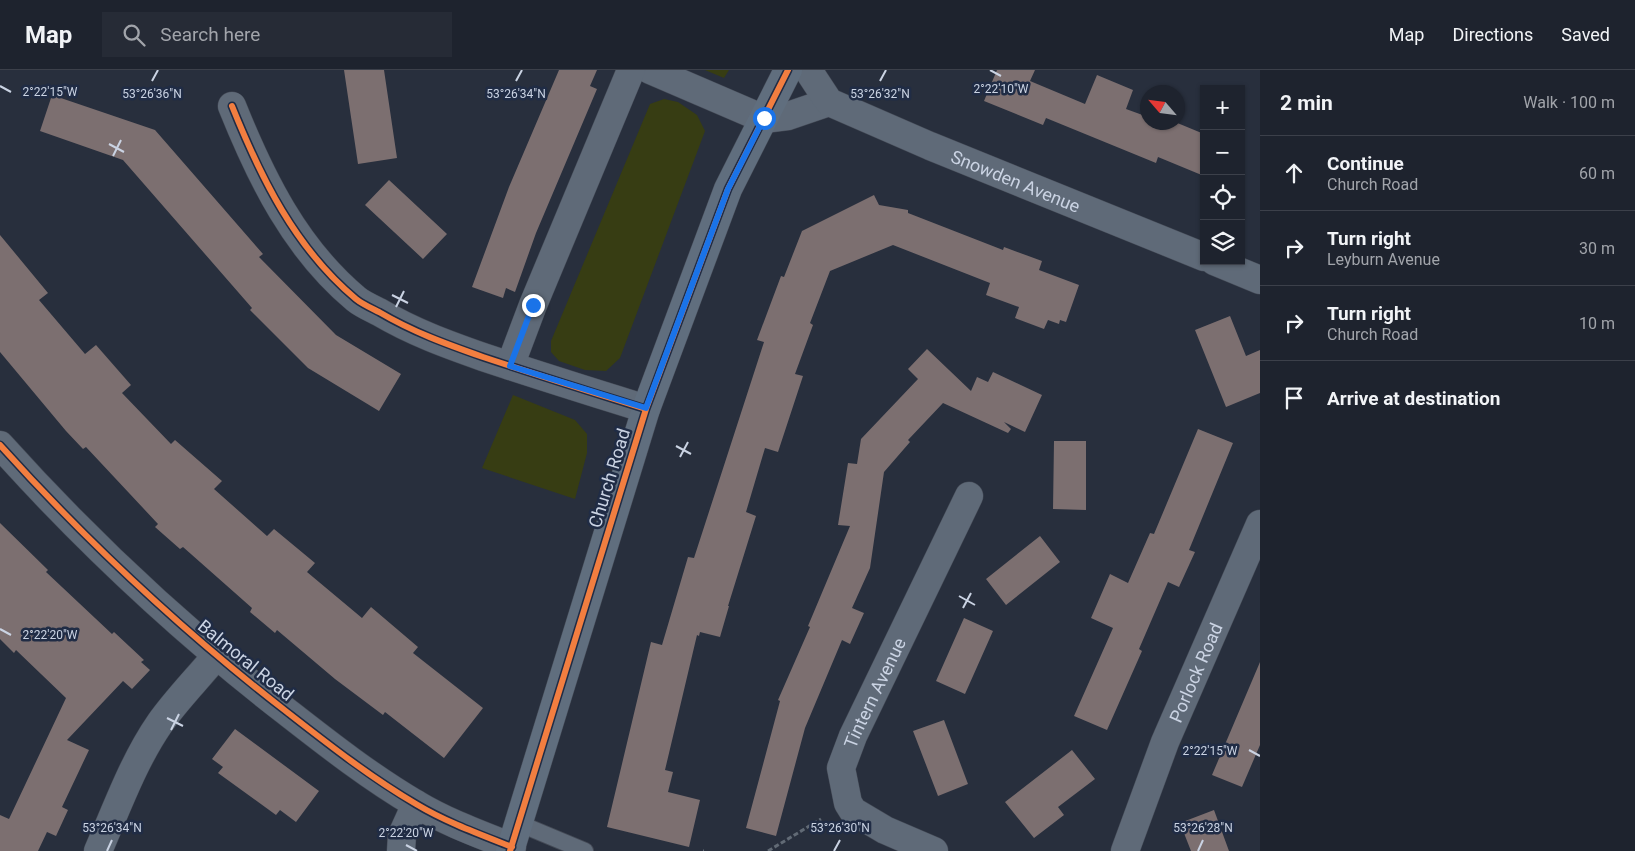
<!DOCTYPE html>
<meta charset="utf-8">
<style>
body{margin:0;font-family:Roboto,sans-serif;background:#262b36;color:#f1f3f6}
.controls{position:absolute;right:15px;top:15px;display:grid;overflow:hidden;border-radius:0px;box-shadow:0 1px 4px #0004}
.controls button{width:45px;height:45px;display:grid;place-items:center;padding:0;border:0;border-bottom:1px solid #3c404a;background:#1e232e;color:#f1f3f6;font:25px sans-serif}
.compass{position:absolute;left:1140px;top:15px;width:45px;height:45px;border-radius:50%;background:#1e232e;box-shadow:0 1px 4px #0004;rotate:298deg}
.stop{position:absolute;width:15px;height:15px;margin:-11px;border:4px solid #1a73e8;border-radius:50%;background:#fff}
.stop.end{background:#1a73e8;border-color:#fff;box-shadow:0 1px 5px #0008}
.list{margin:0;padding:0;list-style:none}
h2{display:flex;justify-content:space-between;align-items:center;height:65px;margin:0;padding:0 20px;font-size:21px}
h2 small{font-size:16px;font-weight:400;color:#a1a4aa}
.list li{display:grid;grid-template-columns:32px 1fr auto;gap:15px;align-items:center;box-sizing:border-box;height:75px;padding:0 20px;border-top:1px solid #3c404a}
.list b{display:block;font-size:19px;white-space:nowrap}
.list p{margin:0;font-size:16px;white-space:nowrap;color:#a1a4aa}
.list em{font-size:16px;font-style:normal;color:#a1a4aa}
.icon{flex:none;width:28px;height:28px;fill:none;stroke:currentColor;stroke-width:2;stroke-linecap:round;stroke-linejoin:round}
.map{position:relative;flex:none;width:1260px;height:781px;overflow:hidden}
header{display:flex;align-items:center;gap:30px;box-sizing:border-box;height:70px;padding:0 25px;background:#1e232e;border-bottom:1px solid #3c404a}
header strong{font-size:24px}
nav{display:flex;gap:28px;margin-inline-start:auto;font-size:18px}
.search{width:350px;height:45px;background:#262b36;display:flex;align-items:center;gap:12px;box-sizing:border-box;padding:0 18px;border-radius:0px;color:#a1a4aa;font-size:19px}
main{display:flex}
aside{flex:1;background:#1e232e}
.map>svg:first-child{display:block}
</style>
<header>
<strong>Map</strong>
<div class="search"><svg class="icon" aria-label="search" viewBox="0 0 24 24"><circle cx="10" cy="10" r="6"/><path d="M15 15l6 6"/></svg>Search here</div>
<nav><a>Map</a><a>Directions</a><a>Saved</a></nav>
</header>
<main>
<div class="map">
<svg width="1260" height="781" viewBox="0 0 1260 781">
<rect width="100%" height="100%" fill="#282f3d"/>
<path fill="#373d13" d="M 705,0 L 729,0 L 724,8 Z
M 664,29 L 678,32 L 697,45 L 705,61 L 620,288 L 606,301 L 585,300 L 559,291 L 551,282 L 551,271 L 650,34 Z
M 513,325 L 575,350 L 587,364 L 587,383 L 575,429 L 482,398 Z"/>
<path fill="#7c6f70" d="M 344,0 L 384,0 L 397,88 L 358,94 Z
M 559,0 L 597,0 L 590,16 L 597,19 L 536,163 L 515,222 L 506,218 L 503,228 L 472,217 L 509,117 Z
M 997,0 L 1035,0 L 1030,11 L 1085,34 L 1097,5 L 1133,20 L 1126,39 L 1148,47 L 1148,52 L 1175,52 L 1204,64 L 1204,106 L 1158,87 L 1156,93 L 1046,48 L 1043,55 L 984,31 Z
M 52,25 L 155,60 L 263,184 L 259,187 L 336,265 L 401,304 L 379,341 L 308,298 L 250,240 L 252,238 L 123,90 L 40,61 Z
M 389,110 L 447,164 L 423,189 L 365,135 Z
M 874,125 L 879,135 L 908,140 L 908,143 L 1003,180 L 1004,177 L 1042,191 L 1039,200 L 1079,215 L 1066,252 L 1060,250 L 1059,254 L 1048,250 L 1044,259 L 1015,248 L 1019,237 L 986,225 L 990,213 L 893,175 L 830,201 L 810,253 L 813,255 L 795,304 L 803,306 L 778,382 L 765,378 L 746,442 L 756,446 L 728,536 L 729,536 L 720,567 L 700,562 L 699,566 L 697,565 L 665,700 L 673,702 L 668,722 L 700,730 L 689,777 L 607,757 L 651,572 L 662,575 L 688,487 L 694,488 L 764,272 L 757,270 L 781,206 L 784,207 L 802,161 Z
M 0,165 L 48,223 L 39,230 L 85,284 L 96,275 L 131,315 L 122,323 L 171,374 L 175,370 L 222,411 L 214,419 L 267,466 L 274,459 L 315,493 L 307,502 L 362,548 L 371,537 L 418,577 L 413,583 L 483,638 L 444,688 L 385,642 L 383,645 L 335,609 L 277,560 L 275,563 L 250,542 L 252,538 L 183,477 L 180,479 L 155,457 L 158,454 L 86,377 L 83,379 L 66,361 L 0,282 Z
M 1230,246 L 1246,286 L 1260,280 L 1260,323 L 1226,337 L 1195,260 Z
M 927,279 L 971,321 L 977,307 L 988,312 L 993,302 L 1042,325 L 1025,362 L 1004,352 L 1011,359 L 1008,363 L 943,333 L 908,370 L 910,372 L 884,402 L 870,498 L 852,538 L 864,543 L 850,574 L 842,570 L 805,658 L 776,766 L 746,758 L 780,631 L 778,630 L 810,557 L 808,556 L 850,456 L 838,455 L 848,393 L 857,394 L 861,369 L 918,309 L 908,299 Z
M 1198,359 L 1233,373 L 1189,480 L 1195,482 L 1179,517 L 1168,512 L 1139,579 L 1142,581 L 1107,660 L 1074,646 L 1113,558 L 1091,548 L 1110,504 L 1128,513 L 1150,463 L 1154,464 Z
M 1054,371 L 1086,371 L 1086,440 L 1053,439 Z
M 0,453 L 48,500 L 46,502 L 112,564 L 114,562 L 144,590 L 141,592 L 150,600 L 132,619 L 123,611 L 67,670 L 89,680 L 62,737 L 68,740 L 56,766 L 47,762 L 38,781 L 0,781 L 0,745 L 9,749 L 66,628 L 16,580 L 14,583 L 0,569 Z
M 1040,466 L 1060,492 L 1006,535 L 986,509 Z
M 964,548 L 993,561 L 965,624 L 936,611 Z
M 1260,592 L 1260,675 L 1242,717 L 1212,705 Z
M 944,650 L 968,714 L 938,726 L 913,661 Z
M 235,659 L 319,721 L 296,752 L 280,740 L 276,745 L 218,703 L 223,697 L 212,689 Z
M 1072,680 L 1095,709 L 1058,737 L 1064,745 L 1034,768 L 1005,732 Z
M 1214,740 L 1229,781 L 1191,781 L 1180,753 Z"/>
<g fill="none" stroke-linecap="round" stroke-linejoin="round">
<defs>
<path id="service" d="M 518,753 L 585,781"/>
<g id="minor">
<path d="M 650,0 L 764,49 L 788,46 L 829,32"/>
<path id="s1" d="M 808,0 L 829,32 L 930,76 L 1204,187"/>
<path d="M 232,36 C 261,108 295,178 356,229 C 362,234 371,238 379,242 C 413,262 446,274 483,287 C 537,305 592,322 646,339"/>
<path d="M 1214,191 L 1260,210"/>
<path d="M 510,296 L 533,235 L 631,0"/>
<path d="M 0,375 C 89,474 181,560 287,642 C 328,674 370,707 416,734 C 446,752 479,764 512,777"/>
<path d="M 98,781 C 117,738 133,692 160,653 C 177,629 198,608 216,586"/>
<path d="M 401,781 L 402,765 L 416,734"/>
<path id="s2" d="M 934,781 L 885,760 L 853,741 L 848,733 L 841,698 L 853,666 L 969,426"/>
<path id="s3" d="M 1125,781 L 1165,672 L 1260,454"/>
</g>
<path id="secondary" d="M 510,781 L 646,339 L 728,119 L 788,0"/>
</defs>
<use href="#service" stroke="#444a56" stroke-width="18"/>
<use href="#minor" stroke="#444a56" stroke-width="29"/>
<use href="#secondary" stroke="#444a56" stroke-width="29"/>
<path stroke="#616a75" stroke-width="3" stroke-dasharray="5 2.5" stroke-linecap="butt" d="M 703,781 L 704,781
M 768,781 L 821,749"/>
<use href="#service" stroke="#5f6a78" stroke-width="16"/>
<use href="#minor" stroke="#5f6a78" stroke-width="28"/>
<use href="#secondary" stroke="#606e7e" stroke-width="28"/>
<defs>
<path id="cycleway" d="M 232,36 C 261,108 295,178 356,229 C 362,234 371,238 379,242 C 413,262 446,274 483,287 C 537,305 592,322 646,339
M 0,375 C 89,474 181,560 287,642 C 328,674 370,707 416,734 C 446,752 479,764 512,777
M 510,781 L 646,339 L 728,119 L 788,0"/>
</defs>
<use href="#cycleway" stroke="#202c45" stroke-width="9"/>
<use href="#cycleway" stroke="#f27e40" stroke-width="6"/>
</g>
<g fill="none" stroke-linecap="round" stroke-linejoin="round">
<path stroke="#1a73e8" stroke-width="6" d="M 533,235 L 510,296 L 646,338 L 728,119 L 764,48"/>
</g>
<path fill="none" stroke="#cad3e3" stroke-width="2" d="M 990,0 L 1001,6M 152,11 L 158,0M 516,11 L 522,0M 880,11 L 886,0M 0,16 L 11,22M 109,74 L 124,82M 113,86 L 121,70M 392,225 L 408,233M 396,237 L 404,221M 676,376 L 691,384M 680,387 L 688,372M 959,526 L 975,535M 963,538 L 971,523M 0,559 L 11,565M 167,648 L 183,656M 171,660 L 179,644M 1249,680 L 1260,686M 406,775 L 417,781M 107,781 L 112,770M 834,781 L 840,770M 1198,781 L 1203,770"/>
<g text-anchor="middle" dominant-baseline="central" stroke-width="5" stroke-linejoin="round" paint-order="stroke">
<g font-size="18" fill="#cad3e3" stroke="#202c45">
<text stroke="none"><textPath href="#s1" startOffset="241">Snowden Avenue</textPath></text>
<text transform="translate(609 408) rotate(-73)">Church Road</text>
<text transform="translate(246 590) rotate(39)">Balmoral Road</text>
<text stroke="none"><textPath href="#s3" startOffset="192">Porlock Road</textPath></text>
<text stroke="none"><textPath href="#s2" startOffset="218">Tintern Avenue</textPath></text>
</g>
</g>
<g font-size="12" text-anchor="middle" fill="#cad3e3" stroke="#202c45" stroke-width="5" stroke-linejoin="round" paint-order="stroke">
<text x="1001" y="23">2°22'10"W</text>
<text x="50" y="26">2°22'15"W</text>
<text x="152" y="28">53°26'36"N</text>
<text x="516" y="28">53°26'34"N</text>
<text x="880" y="28">53°26'32"N</text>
<text x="50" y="569">2°22'20"W</text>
<text x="1210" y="685">2°22'15"W</text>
<text x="112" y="762">53°26'34"N</text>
<text x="840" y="762">53°26'30"N</text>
<text x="1203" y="762">53°26'28"N</text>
<text x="406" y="767">2°22'20"W</text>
</g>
</svg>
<div class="controls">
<button>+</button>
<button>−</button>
<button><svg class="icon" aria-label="locate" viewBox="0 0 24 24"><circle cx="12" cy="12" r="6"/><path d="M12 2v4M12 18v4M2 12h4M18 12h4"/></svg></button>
<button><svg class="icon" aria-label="layers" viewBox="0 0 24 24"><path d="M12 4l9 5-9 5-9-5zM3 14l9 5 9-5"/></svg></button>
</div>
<svg class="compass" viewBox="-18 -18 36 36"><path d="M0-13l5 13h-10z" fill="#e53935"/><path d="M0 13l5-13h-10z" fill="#a1a4aa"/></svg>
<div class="stop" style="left:764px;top:48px"></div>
<div class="stop end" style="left:533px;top:235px"></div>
</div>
<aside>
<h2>2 min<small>Walk · 100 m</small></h2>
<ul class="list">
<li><svg class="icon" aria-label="ahead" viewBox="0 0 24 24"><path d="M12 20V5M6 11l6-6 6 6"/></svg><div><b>Continue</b><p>Church Road</p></div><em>60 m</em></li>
<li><svg class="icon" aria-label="right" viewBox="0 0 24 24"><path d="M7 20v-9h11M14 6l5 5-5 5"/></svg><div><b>Turn right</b><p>Leyburn Avenue</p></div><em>30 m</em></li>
<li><svg class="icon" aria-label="right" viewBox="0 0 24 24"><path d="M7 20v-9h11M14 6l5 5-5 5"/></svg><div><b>Turn right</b><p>Church Road</p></div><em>10 m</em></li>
<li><svg class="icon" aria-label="arrive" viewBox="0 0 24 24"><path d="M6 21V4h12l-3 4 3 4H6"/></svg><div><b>Arrive at destination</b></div></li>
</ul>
</aside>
</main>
